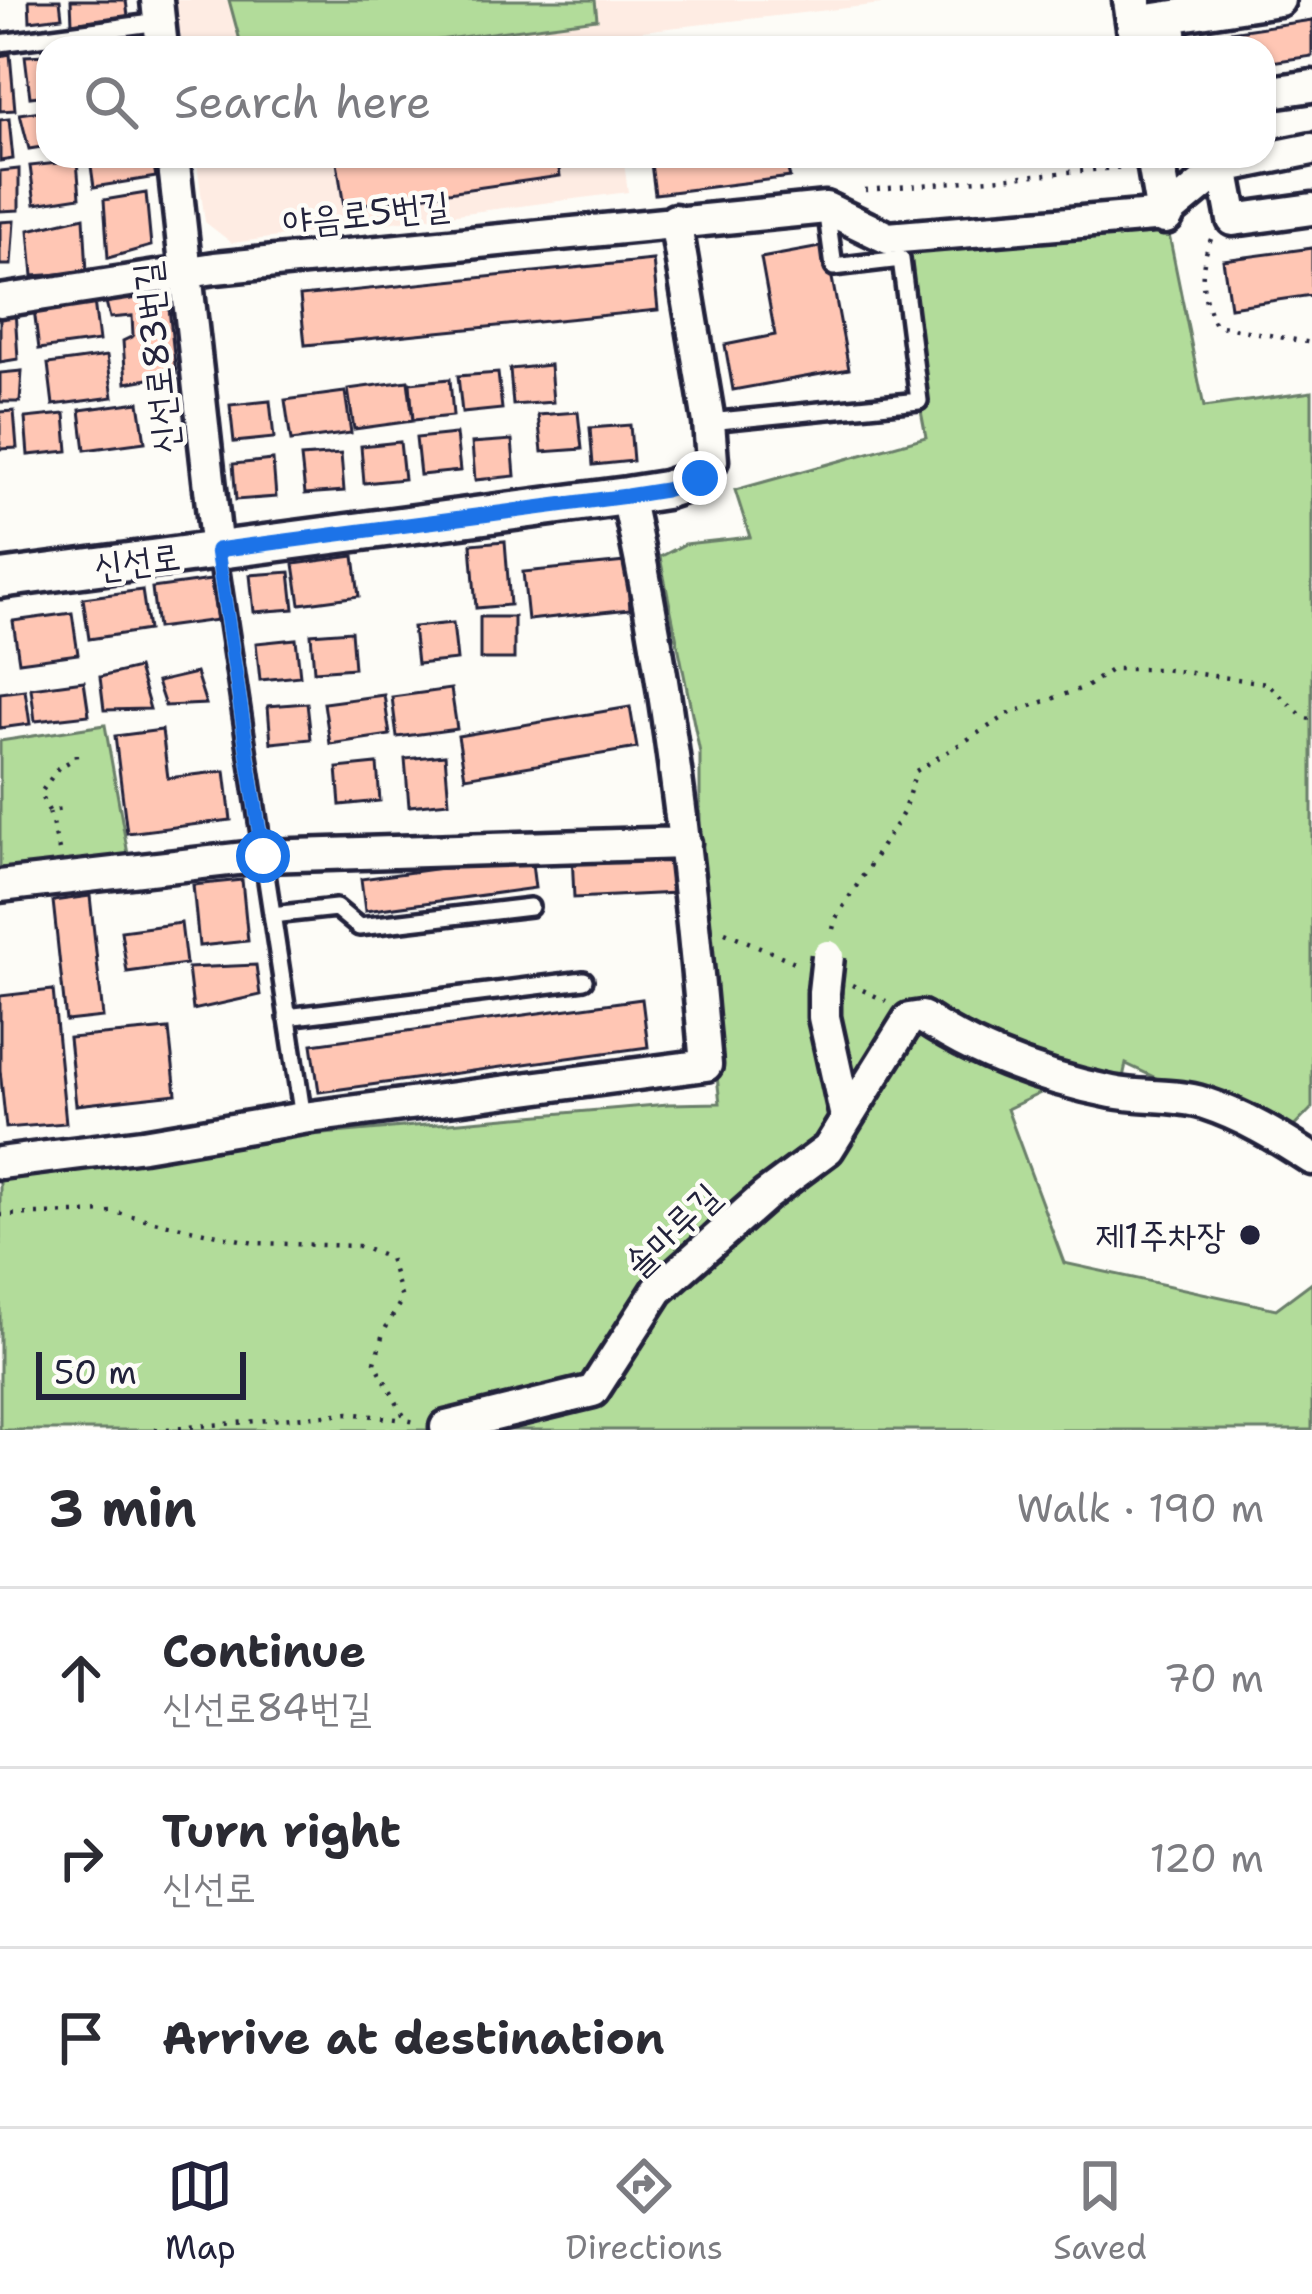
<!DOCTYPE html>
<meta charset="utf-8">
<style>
body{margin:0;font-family:"Shantell Sans","Poor Story",sans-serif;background:#f7f7f7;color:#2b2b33}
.scale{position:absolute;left:36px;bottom:30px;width:210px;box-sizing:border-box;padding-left:12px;border:6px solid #22223b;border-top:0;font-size:33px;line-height:42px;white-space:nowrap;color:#22223b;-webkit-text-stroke:9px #fdfcf7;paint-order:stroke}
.stop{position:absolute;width:36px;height:36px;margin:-27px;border:9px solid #1a73e8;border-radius:50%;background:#fff}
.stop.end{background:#1a73e8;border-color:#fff;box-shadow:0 3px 12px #0008}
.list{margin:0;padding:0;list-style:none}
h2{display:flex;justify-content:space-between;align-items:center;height:156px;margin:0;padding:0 48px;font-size:51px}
h2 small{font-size:39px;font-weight:400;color:#7c7c81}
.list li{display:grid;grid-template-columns:78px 1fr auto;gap:36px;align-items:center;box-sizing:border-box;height:180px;padding:0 48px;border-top:3px solid #e1e1e2}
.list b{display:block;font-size:45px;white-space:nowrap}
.list p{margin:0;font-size:39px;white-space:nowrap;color:#7c7c81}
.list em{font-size:39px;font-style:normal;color:#7c7c81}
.icon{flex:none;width:66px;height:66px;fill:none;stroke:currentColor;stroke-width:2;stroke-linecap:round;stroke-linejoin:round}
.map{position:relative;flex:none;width:1312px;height:1430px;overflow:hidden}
.search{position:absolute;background:#fff;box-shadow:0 3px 9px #0004;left:36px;right:36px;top:36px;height:132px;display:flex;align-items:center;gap:30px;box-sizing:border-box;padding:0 42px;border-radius:36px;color:#7c7c81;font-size:45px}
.sheet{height:696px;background:#fff}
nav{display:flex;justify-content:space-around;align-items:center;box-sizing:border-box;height:168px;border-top:3px solid #e1e1e2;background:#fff;font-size:33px;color:#7c7c81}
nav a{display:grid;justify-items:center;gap:6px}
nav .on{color:#22223b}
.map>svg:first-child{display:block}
</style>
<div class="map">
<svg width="1312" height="1430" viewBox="0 0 1312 1430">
<rect width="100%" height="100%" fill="#fdfcf7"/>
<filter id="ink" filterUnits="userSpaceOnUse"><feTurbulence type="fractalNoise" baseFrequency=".00833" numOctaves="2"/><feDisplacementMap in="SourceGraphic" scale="24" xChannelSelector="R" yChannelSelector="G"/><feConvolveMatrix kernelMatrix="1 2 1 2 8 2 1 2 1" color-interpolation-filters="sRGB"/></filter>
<g filter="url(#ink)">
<path fill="#feece3" d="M 175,0 L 917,0 L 607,35 L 608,48 L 182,48 Z
M 196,156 L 623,156 L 628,192 L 232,243 L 205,222 Z"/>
<path fill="#b2dc9a" stroke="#6a7f6a" stroke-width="3" d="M 229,0 L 595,0 L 597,19 L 379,48 L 242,48 Z
M 1165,215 L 1204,407 L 1312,392 L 1312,1108 L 1278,1143 L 1197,1118 L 1177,1088 L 1126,1064 L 1118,1100 L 1066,1081 L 1007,1109 L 1064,1263 L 1276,1309 L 1312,1282 L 1312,1430 L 0,1430 L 0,1170 L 139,1150 L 668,1104 L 720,1103 L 700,925 L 700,753 L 660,557 L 685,544 L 750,537 L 735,490 L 926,437 L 888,238 Z
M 105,725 L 129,860 L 0,871 L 0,741 Z"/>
<path fill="#ffc6b4" stroke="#22223b" stroke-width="3" d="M 29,0 L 60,0 L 62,17 L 30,21 Z
M 71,0 L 126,0 L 128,16 L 72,23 Z
M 1312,20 L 1312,56 L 1264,63 L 1264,48 L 1191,48 L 1189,38 Z
M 10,54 L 15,110 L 0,111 L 0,56 Z
M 48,55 L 48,95 L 30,97 L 25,56 Z
M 48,110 L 48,146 L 29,149 L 20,114 Z
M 9,119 L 13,159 L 0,161 L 0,120 Z
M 110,156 L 152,156 L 156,177 L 94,187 L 90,159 Z
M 336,156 L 583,156 L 583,158 L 558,162 L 560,176 L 344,207 Z
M 650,156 L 784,156 L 790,177 L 655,194 Z
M 77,161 L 80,197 L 35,204 L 30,166 Z
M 19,169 L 19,210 L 0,211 L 0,171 Z
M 146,193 L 151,246 L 108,258 L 104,200 Z
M 84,217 L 87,272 L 33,276 L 29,230 Z
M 14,221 L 11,265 L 0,265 L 0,222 Z
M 826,246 L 849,369 L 733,390 L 725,345 L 775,335 L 761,258 Z
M 1312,248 L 1312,295 L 1230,307 L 1223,260 Z
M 653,260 L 658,310 L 305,345 L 300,296 Z
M 149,291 L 169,308 L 176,374 L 126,383 L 123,341 L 133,336 L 132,316 L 110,318 L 105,298 Z
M 94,301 L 99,341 L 39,349 L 34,309 Z
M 15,310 L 18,359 L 0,362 L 0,313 Z
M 107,356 L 113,397 L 53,405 L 48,364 Z
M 550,365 L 553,402 L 513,405 L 510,369 Z
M 22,371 L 20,402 L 0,402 L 0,373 Z
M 498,373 L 502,409 L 462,413 L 458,376 Z
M 450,379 L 453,416 L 413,420 L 410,383 Z
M 408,381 L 413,421 L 354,429 L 348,389 Z
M 345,392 L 351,433 L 291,441 L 285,400 Z
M 270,401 L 274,438 L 234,442 L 230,405 Z
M 139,402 L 145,442 L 85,450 L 80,410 Z
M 14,411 L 17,448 L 0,449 L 0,412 Z
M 578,412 L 582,449 L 542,452 L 538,415 Z
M 65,414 L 68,451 L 28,455 L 25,418 Z
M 630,425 L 633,461 L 593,465 L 590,428 Z
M 456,434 L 460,471 L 420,475 L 416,438 Z
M 512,440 L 515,476 L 475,480 L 472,443 Z
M 400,442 L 404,479 L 364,483 L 361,446 Z
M 341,454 L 344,491 L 305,494 L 301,457 Z
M 273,460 L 276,497 L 236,500 L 233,464 Z
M 505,541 L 510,605 L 476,608 L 471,544 Z
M 354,556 L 359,596 L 300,604 L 294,564 Z
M 626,562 L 630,609 L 528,620 L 523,572 Z
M 290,572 L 294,609 L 254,612 L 250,575 Z
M 211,580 L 217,620 L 157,628 L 152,588 Z
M 142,590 L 148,630 L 89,639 L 83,598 Z
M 72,613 L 78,654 L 19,662 L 13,621 Z
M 480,617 L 514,617 L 514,659 L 480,659 Z
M 453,623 L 457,660 L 417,664 L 413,627 Z
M 351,631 L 354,668 L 314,671 L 311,634 Z
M 296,639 L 300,676 L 260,680 L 256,643 Z
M 138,668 L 150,709 L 104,710 L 100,677 Z
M 196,673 L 206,704 L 165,706 L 157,682 Z
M 84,681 L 89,715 L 35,721 L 31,688 Z
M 451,689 L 457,729 L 397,737 L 392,697 Z
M 25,690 L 30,724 L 0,728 L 0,693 Z
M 384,695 L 390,735 L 330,744 L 324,703 Z
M 307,703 L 311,739 L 271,743 L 268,706 Z
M 630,707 L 637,748 L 465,777 L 458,736 Z
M 162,730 L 168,778 L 225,771 L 231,820 L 127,833 L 115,736 Z
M 445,755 L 449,802 L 409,806 L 405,759 Z
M 377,764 L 380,801 L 340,805 L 337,768 Z
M 674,847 L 676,893 L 574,898 L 572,853 Z
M 531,856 L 535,888 L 365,911 L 361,879 Z
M 242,880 L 248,941 L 199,946 L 193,885 Z
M 90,896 L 103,1017 L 66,1021 L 53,901 Z
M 181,923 L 186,964 L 127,972 L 121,931 Z
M 256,965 L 260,995 L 193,1010 L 188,968 Z
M 53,990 L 66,1123 L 6,1128 L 0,1070 L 0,996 Z
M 642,999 L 648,1047 L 319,1092 L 312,1044 Z
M 169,1029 L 176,1094 L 76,1105 L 69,1038 Z"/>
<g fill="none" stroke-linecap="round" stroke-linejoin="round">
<defs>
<path id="service" d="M 0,43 L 160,22
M 709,422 L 919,401 L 901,259 L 834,267 L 826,208
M 217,551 L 303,1118
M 272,915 L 336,908 L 359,927 L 530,907
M 287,1017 L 584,980"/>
<path id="minor" d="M 157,0 L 162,48
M 1169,18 L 1173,48
M 1135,22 L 1279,0
M 1264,93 L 1312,86
M 173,156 L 217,551
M 1223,167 L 1233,220 L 1312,209
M 675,220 L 709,422 L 712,461 L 701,478
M 0,301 L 215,268 L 826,208 L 888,238 L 1165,215 L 1223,167 L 1312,149
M 0,886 L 263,856 L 685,843
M 824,992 L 824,1017 L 846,1117
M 0,1163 L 143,1145 L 303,1118 L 706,1065 C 690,875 669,683 627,496
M 446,1427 L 593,1391 L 658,1290 L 766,1195 L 828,1149 L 909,1019 L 922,1017 C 980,1056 1043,1078 1112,1092 C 1142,1098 1175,1094 1204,1103 C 1244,1116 1278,1137 1312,1159"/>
<path id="tertiary" d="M 1132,0 L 1139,48
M 1155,156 L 1165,215
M 0,579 L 627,496 L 665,490 L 701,478"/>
</defs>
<use href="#service" stroke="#22223b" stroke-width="24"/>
<use href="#minor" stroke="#22223b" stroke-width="39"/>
<use href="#tertiary" stroke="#22223b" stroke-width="45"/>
<path stroke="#22223b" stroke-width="4.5" stroke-dasharray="3 9" stroke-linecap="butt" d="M 865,190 L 1126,167
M 1211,239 C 1198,270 1201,295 1215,325 L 1312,343
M 49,811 L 40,794 L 58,768 L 76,758 L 75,746
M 59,850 L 49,811 L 63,809
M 833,929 L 836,918 L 903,813 L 916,771 L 1011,713 L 1086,687 L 1112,669 L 1161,669 L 1267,683 L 1304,718 L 1312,719
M 725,932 L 797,963
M 852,985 L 886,1001
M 0,1215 L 113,1212 L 254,1243 L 359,1246 L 389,1258 L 402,1299 L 383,1333 L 375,1362 L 406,1420 L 415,1422
M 155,1430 L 349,1413 L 405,1420"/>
<use href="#service" stroke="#fdfcf7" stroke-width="15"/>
<use href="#minor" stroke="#fdfcf7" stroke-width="30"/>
<use href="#tertiary" stroke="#fdfcf7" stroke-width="36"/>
<defs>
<path id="minor-bridge" d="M 824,992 L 828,956"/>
</defs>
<use href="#minor-bridge" stroke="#22223b" stroke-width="39" stroke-linecap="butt"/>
<use href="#minor-bridge" stroke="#fdfcf7" stroke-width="30"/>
</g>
</g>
<g fill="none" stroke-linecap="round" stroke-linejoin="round" filter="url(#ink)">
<path stroke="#1a73e8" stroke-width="15" d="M 263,856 L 217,550 L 627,496 L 665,490 L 700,478"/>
</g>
<circle fill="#22223b" stroke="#fdfcf7" stroke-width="4.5" cx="1250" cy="1235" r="12"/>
<g text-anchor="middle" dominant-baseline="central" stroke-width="9" stroke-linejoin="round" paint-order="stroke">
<g font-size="36" fill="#22223b" stroke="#fdfcf7">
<text transform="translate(366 213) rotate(-6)">야음로5번길</text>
<text transform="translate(156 358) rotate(-96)">신선로83번길</text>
<text transform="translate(137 561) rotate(-7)">신선로</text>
<text transform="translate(672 1230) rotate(-44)">솔마루길</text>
</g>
<g font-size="36" fill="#22223b" stroke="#fdfcf7" text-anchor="end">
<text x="1226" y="1235">제1주차장</text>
</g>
</g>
</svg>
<div class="scale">50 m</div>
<div class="stop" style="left:263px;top:856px"></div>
<div class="stop end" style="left:700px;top:478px"></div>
<div class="search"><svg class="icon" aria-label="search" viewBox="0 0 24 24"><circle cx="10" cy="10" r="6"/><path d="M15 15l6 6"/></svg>Search here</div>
</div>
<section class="sheet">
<h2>3 min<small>Walk · 190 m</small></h2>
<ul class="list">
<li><svg class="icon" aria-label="ahead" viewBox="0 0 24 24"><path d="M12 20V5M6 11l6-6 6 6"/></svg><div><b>Continue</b><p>신선로84번길</p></div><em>70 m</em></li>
<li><svg class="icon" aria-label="right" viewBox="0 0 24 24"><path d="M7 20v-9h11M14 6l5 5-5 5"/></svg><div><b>Turn right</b><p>신선로</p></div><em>120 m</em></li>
<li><svg class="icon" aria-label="arrive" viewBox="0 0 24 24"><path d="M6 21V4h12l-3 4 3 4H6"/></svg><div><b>Arrive at destination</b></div></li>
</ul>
</section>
<nav>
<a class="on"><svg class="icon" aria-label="map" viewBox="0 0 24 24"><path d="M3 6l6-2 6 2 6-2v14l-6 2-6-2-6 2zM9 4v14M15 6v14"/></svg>Map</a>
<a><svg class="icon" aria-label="directions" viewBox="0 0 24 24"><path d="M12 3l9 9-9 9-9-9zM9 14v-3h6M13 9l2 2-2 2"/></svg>Directions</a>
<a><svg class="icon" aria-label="saved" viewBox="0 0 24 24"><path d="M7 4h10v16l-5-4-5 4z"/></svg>Saved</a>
</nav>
